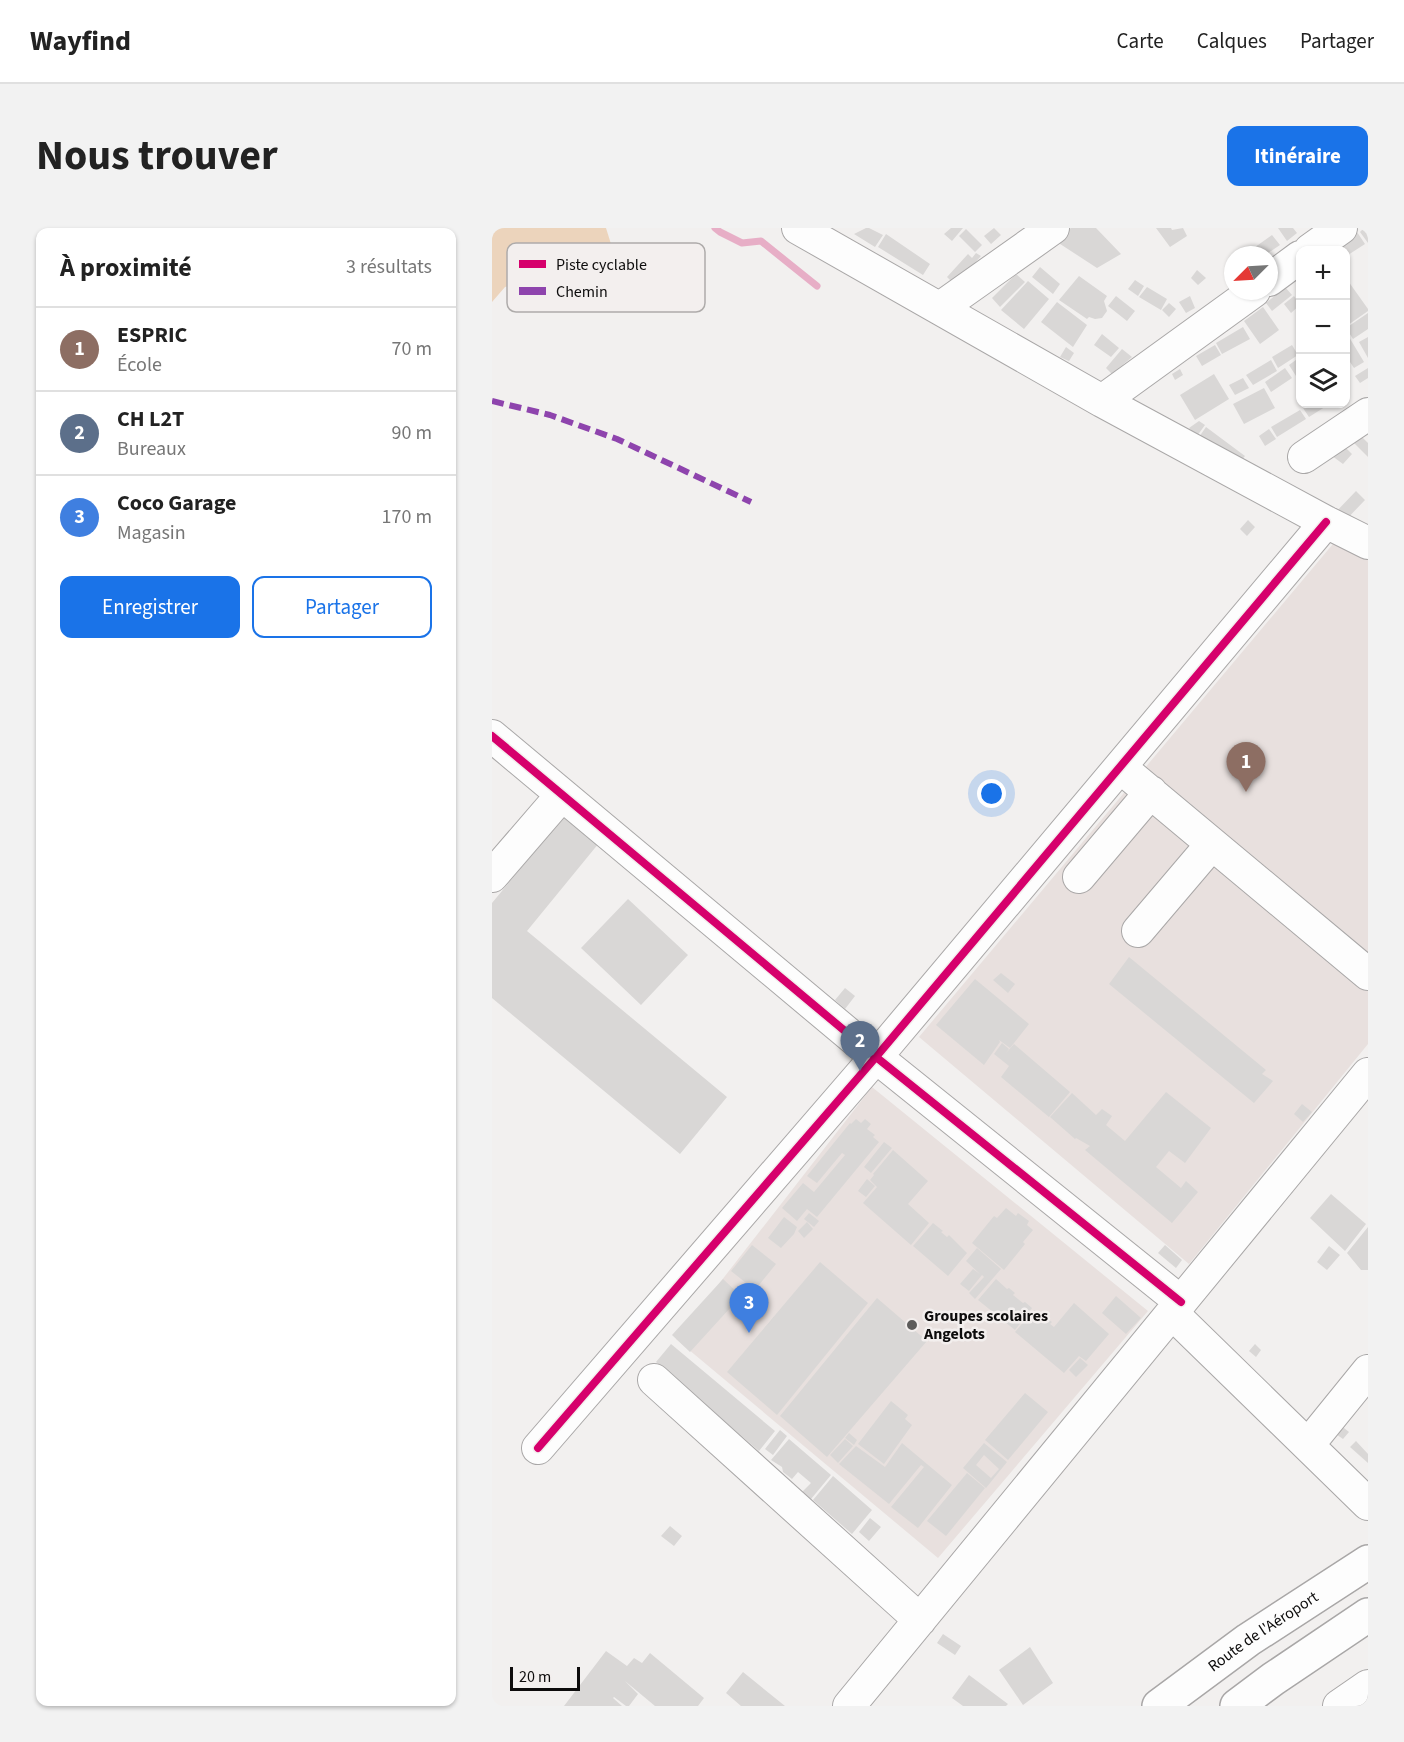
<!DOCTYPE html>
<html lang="fr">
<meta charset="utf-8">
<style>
body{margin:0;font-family:"Source Sans 3",sans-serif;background:#f2f2f2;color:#222}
.controls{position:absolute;right:18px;top:18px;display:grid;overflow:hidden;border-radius:12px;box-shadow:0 2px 4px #0004}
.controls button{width:54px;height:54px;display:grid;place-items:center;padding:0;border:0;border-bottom:2px solid #e0e0e0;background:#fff;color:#222;font:30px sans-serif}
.compass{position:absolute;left:732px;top:18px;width:54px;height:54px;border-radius:50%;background:#fff;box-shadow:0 2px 4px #0004;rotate:246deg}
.scale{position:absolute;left:18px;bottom:15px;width:70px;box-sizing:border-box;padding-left:6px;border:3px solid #0d0c0c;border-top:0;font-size:16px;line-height:21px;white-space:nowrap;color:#0d0c0c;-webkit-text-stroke:4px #f3efee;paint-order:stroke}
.you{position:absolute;left:500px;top:566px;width:21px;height:21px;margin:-15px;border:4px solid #fff;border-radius:50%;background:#1a73e8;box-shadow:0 0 0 9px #1a73e833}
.badge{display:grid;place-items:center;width:39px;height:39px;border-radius:50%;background:#1a73e8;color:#fff;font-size:20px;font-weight:700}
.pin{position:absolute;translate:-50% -50px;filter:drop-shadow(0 2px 3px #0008)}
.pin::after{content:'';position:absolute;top:32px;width:21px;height:18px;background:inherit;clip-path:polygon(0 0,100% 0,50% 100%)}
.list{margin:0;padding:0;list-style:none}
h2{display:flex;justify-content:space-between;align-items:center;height:78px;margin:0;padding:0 24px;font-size:26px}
h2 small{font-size:20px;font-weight:400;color:#767676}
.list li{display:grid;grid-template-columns:39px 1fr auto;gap:18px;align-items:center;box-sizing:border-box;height:84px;padding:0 24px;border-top:2px solid #e0e0e0}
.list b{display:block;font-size:22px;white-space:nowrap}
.list p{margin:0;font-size:20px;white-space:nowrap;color:#767676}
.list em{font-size:20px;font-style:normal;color:#767676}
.actions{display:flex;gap:12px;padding:18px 24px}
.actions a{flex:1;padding:14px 0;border:2px solid #1a73e8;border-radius:12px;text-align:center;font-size:21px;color:#1a73e8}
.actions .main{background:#1a73e8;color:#fff}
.icon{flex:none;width:33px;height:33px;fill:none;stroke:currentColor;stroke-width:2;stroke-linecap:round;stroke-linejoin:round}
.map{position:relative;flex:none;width:876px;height:1478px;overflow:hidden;border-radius:12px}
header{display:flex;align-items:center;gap:36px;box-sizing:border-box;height:84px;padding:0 30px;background:#fff;border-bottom:2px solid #e0e0e0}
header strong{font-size:28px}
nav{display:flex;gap:33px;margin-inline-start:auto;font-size:21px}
.intro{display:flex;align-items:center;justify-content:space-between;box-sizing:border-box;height:144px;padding:0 36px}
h1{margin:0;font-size:42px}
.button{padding:15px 27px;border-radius:12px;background:#1a73e8;color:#fff;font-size:21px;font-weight:700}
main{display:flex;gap:36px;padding:0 36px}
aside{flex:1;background:#fff;border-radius:12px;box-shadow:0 2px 4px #0004}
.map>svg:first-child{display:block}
</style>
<header>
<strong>Wayfind</strong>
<nav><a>Carte</a><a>Calques</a><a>Partager</a></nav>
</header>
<div class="intro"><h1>Nous trouver</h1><a class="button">Itinéraire</a></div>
<main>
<aside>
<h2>À proximité<small>3 résultats</small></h2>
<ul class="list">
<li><span class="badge" style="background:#8d6e63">1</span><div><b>ESPRIC</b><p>École</p></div><em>70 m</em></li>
<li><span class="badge" style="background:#5c6f8a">2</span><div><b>CH L2T</b><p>Bureaux</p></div><em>90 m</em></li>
<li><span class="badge" style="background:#3f7fe0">3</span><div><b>Coco Garage</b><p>Magasin</p></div><em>170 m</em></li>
</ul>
<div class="actions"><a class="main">Enregistrer</a><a>Partager</a></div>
</aside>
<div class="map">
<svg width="876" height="1478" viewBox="0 0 876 1478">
<rect width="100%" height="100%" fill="#f2f0ef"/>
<path fill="#e8e0de" d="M 851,304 L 876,319 L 876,816 L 697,1036 L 427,809 Z
M 380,859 L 656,1083 L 446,1330 L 184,1111 Z"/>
<path fill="#ecd4bc" d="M 0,0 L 114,0 L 119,16 L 103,40 L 76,51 L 50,48 L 13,59 L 0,74 Z"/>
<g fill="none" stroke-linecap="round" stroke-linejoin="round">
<path stroke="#e7aec6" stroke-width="7" d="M 223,0 L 228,4 L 250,15 L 269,13 L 325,58"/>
</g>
<path fill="#d9d7d6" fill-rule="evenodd" d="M 374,0 L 377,0 L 391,7 L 383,19 L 362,6 Z
M 459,0 L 471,0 L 460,13 L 452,6 Z
M 502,0 L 509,7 L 499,16 L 492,8 Z
M 579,0 L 604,0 L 629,26 L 605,40 L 562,12 Z
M 664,0 L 679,0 L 680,2 L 691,0 L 695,8 L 678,19 Z
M 786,0 L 801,0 L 805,5 L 795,13 Z
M 872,0 L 876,0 L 876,15 L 868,4 Z
M 474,1 L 490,17 L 483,24 L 467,8 Z
M 865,4 L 873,16 L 856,27 L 848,16 Z
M 394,6 L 438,36 L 431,47 L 386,19 Z
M 780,7 L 788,17 L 773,27 L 763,27 L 759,22 Z
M 484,25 L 489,28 L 463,57 L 455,49 L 476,26 L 480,30 Z
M 548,39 L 568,56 L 561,66 L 540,49 Z
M 705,42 L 714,50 L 706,57 L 699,50 Z
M 524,46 L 533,54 L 508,79 L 500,70 Z
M 587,48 L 615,68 L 612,73 L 615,83 L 610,90 L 603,91 L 597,89 L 595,91 L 567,72 Z
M 854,50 L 876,81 L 876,83 L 856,97 L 854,94 Z
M 643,52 L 652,58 L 646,68 L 636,61 Z
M 536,53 L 557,71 L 532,101 L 509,82 Z
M 655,59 L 675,71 L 669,82 L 647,69 Z
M 793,59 L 800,67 L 780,83 L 774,75 Z
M 624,68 L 643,83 L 635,93 L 616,78 Z
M 698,68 L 703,80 L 694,85 L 687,74 Z
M 802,68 L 808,77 L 799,85 L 792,76 Z
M 565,74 L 595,97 L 581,119 L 549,94 Z
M 677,75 L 684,81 L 677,89 L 670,82 Z
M 771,79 L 787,102 L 768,116 L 752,93 Z
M 876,85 L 876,101 L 861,111 L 854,100 Z
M 751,99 L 758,111 L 730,126 L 724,115 Z
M 854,104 L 872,134 L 862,140 L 854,128 Z
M 610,106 L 627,120 L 619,129 L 602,117 Z
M 876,109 L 876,130 L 867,114 Z
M 723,117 L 729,127 L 710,138 L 704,128 Z
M 800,117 L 806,127 L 786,140 L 780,129 Z
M 574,119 L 582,125 L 577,133 L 568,129 Z
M 630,121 L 640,129 L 620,146 L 614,140 Z
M 808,129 L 808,145 L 804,148 L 797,137 Z
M 779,132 L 785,143 L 761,157 L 754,147 Z
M 793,140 L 800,150 L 779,164 L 773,154 Z
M 876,140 L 876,150 L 868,155 L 863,148 Z
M 688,141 L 691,147 L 683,152 L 680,146 Z
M 722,146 L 737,171 L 703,192 L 688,167 Z
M 751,150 L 757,160 L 743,167 L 737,157 Z
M 772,160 L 783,180 L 752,196 L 741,176 Z
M 817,176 L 834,176 L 836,177 L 817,189 L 811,180 Z
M 808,182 L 814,191 L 785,209 L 779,199 Z
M 707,193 L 713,197 L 705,208 L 697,200 Z
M 714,199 L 753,228 L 745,238 L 707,209 Z
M 777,201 L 784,211 L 773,218 L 767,208 Z
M 866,205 L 876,215 L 876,229 L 859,212 Z
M 850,216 L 860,226 L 851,236 L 836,225 Z
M 864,263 L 873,272 L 850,296 L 841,287 Z
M 756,292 L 763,299 L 755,308 L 748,301 Z
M 73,587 L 107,615 L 35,703 L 235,869 L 188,926 L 0,770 L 0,675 Z
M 136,671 L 196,727 L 149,777 L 89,720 Z
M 637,729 L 774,842 L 770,846 L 781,853 L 762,875 L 617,756 Z
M 509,745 L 523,756 L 516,765 L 501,752 Z
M 483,751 L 537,796 L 518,820 L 507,812 L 508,814 L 492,837 L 444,797 Z
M 353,760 L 363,768 L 353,781 L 343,772 Z
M 510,815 L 517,821 L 514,825 L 522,816 L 578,864 L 557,889 L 509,849 L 517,838 L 502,826 Z
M 674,864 L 719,900 L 693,935 L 677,923 L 664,939 L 689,960 L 694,953 L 706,964 L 680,995 L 593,922 L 598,918 L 584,910 L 583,911 L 558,889 L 580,865 L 604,887 L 610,881 L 620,888 L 614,897 L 633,913 Z
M 810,876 L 820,884 L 811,894 L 802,886 Z
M 364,891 L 369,895 L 373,891 L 379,896 L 375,901 L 383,907 L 381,909 L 387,914 L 325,989 L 315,981 L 305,993 L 290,980 L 311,955 L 322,964 L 353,927 L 350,925 L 325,955 L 315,948 L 358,895 L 359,896 Z
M 392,914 L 400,920 L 379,945 L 372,939 Z
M 401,922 L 436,953 L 416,976 L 437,995 L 419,1017 L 371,975 L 385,959 L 387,961 L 378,952 L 382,947 L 381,946 Z
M 375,951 L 383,958 L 374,969 L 366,963 Z
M 839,966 L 874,996 L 853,1023 L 818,990 Z
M 514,980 L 524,988 L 526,985 L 537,993 L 535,997 L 541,1002 L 531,1014 L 533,1016 L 512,1042 L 480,1015 L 502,988 L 505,990 Z
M 317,985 L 327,993 L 322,999 L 312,991 Z
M 292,989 L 305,999 L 302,1006 L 289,1020 L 276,1010 Z
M 315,994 L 321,1001 L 312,1010 L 306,1003 Z
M 441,995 L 451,1003 L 449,1004 L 455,1009 L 457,1007 L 475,1025 L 456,1048 L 421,1018 Z
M 876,999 L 876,1042 L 869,1042 L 855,1025 Z
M 260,1017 L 284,1036 L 263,1062 L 239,1043 Z
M 673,1017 L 690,1032 L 684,1040 L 666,1025 Z
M 837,1018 L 848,1027 L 835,1042 L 825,1034 Z
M 485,1020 L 509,1041 L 483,1071 L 477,1065 L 492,1049 L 490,1047 L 477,1063 L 468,1056 L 481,1041 L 488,1046 L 474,1033 Z
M 328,1034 L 376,1075 L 285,1187 L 235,1144 Z
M 231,1051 L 249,1068 L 198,1124 L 180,1107 Z
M 504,1051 L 515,1061 L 517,1060 L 523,1065 L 521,1067 L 531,1075 L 533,1074 L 540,1080 L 523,1102 L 486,1072 Z
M 624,1068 L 649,1090 L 634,1106 L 610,1085 Z
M 385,1070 L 435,1113 L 335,1229 L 288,1188 Z
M 582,1075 L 617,1106 L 594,1133 L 587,1128 L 572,1145 L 523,1104 L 542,1082 L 560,1094 L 558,1096 L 562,1099 Z
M 179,1116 L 283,1203 L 267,1223 L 164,1134 Z
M 763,1116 L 769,1122 L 764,1129 L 757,1123 Z
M 588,1130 L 596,1137 L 584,1149 L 577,1142 Z
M 533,1165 L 556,1184 L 516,1232 L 493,1212 Z
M 399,1173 L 416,1187 L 413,1191 L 420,1197 L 392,1236 L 366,1216 Z
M 847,1196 L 857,1204 L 851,1211 L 841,1204 Z
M 288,1202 L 295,1208 L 281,1227 L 273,1221 Z
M 357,1205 L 365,1212 L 362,1217 L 353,1210 Z
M 297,1211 L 339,1247 L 319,1271 L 310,1264 L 319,1255 L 306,1244 L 300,1251 L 291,1244 L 290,1239 L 279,1232 Z
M 353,1211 L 361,1218 L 346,1235 L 338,1227 Z
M 864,1213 L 876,1226 L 876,1235 L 858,1219 Z
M 410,1215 L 460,1257 L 426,1300 L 399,1279 L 432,1239 L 429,1237 L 397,1276 L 347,1236 L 364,1218 L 393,1239 Z
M 492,1215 L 515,1234 L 494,1260 L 471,1240 ZM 492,1227 L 507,1241 L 499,1250 L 484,1237 Z
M 475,1245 L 493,1260 L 454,1308 L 435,1293 Z
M 341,1248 L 380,1282 L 360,1306 L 321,1272 Z
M 378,1290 L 389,1299 L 377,1313 L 367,1304 Z
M 178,1298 L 190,1308 L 182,1318 L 169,1308 Z
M 451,1406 L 469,1418 L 463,1427 L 445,1415 Z
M 538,1419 L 561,1455 L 531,1477 L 507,1442 Z
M 114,1423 L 135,1438 L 142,1430 L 150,1435 L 158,1425 L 212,1470 L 206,1478 L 163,1478 L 133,1453 L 146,1466 L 137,1478 L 134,1478 L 122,1469 L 121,1470 L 130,1478 L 72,1478 Z
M 251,1444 L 293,1478 L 249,1478 L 234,1465 Z
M 477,1447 L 516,1476 L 514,1478 L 471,1478 L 460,1470 Z"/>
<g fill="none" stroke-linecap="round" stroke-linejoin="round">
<defs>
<path id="minor" d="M 306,0 L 610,173 L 834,294 L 876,315
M 818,22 L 849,0
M 777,52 L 808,29
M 448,80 L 561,0
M 610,173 L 762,63
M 812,229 L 876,186
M 0,508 L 384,829 L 689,1074
M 628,539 L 876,746
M 0,648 L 69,568
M 587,649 L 659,564
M 646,703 L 720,616
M 680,1085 L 876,1276
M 162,1152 L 428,1392
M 816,1217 L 876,1143
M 46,1220 L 384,829 L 834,294
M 357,1478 L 876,846
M 847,1478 L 876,1458"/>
<g id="highway">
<path id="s1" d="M 667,1478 L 756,1412 L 876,1334"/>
<path d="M 745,1478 L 781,1451 L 876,1387"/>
</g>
</defs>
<use href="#minor" stroke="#a9a7a7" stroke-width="34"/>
<use href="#highway" stroke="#a9a7a7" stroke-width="36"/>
<use href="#minor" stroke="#fdfdfd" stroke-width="32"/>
<use href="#highway" stroke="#fdfdfd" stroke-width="33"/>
<path stroke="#8e44ad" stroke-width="6" stroke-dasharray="12 6" stroke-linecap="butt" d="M 0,173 L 58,187 L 125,211 L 259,274"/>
<defs>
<path id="cycleway" d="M 0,508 L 384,829 L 689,1074
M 46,1220 L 384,829 L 834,294"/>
</defs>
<use href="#cycleway" stroke="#f3efee" stroke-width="11"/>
<use href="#cycleway" stroke="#d6006c" stroke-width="8"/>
</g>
<circle fill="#5d5c5b" stroke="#f3efee" stroke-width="2" cx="420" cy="1097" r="6"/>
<g text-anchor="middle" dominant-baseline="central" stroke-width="5" stroke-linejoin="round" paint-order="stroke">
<g font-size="16" font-weight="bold" fill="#0d0c0c" stroke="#f3efee" text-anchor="start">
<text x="432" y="1088">Groupes scolaires<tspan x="432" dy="18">Angelots</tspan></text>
</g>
<g font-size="16" fill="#0d0c0c" stroke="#f3efee">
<text stroke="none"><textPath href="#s1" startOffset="128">Route de l'Aéroport</textPath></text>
</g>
</g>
<rect x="15" y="15" width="198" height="69" rx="9" fill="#f3efee" stroke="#aeabaa" stroke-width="1.5"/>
<rect x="27" y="32" width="27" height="8" fill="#d6006c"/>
<rect x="27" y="59" width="27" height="8" fill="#8e44ad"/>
<g font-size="16" fill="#0d0c0c">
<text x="64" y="42">Piste cyclable</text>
<text x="64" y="69">Chemin</text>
</g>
</svg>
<div class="controls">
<button>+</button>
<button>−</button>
<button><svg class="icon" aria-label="layers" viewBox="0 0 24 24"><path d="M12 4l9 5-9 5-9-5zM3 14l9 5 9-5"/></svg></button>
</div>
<svg class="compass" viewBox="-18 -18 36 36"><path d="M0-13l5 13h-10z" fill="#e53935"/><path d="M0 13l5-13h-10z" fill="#767676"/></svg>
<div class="scale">20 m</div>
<div class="you"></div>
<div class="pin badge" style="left:754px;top:564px;background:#8d6e63">1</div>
<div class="pin badge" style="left:368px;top:843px;background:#5c6f8a">2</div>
<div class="pin badge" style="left:257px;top:1105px;background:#3f7fe0">3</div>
</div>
</main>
